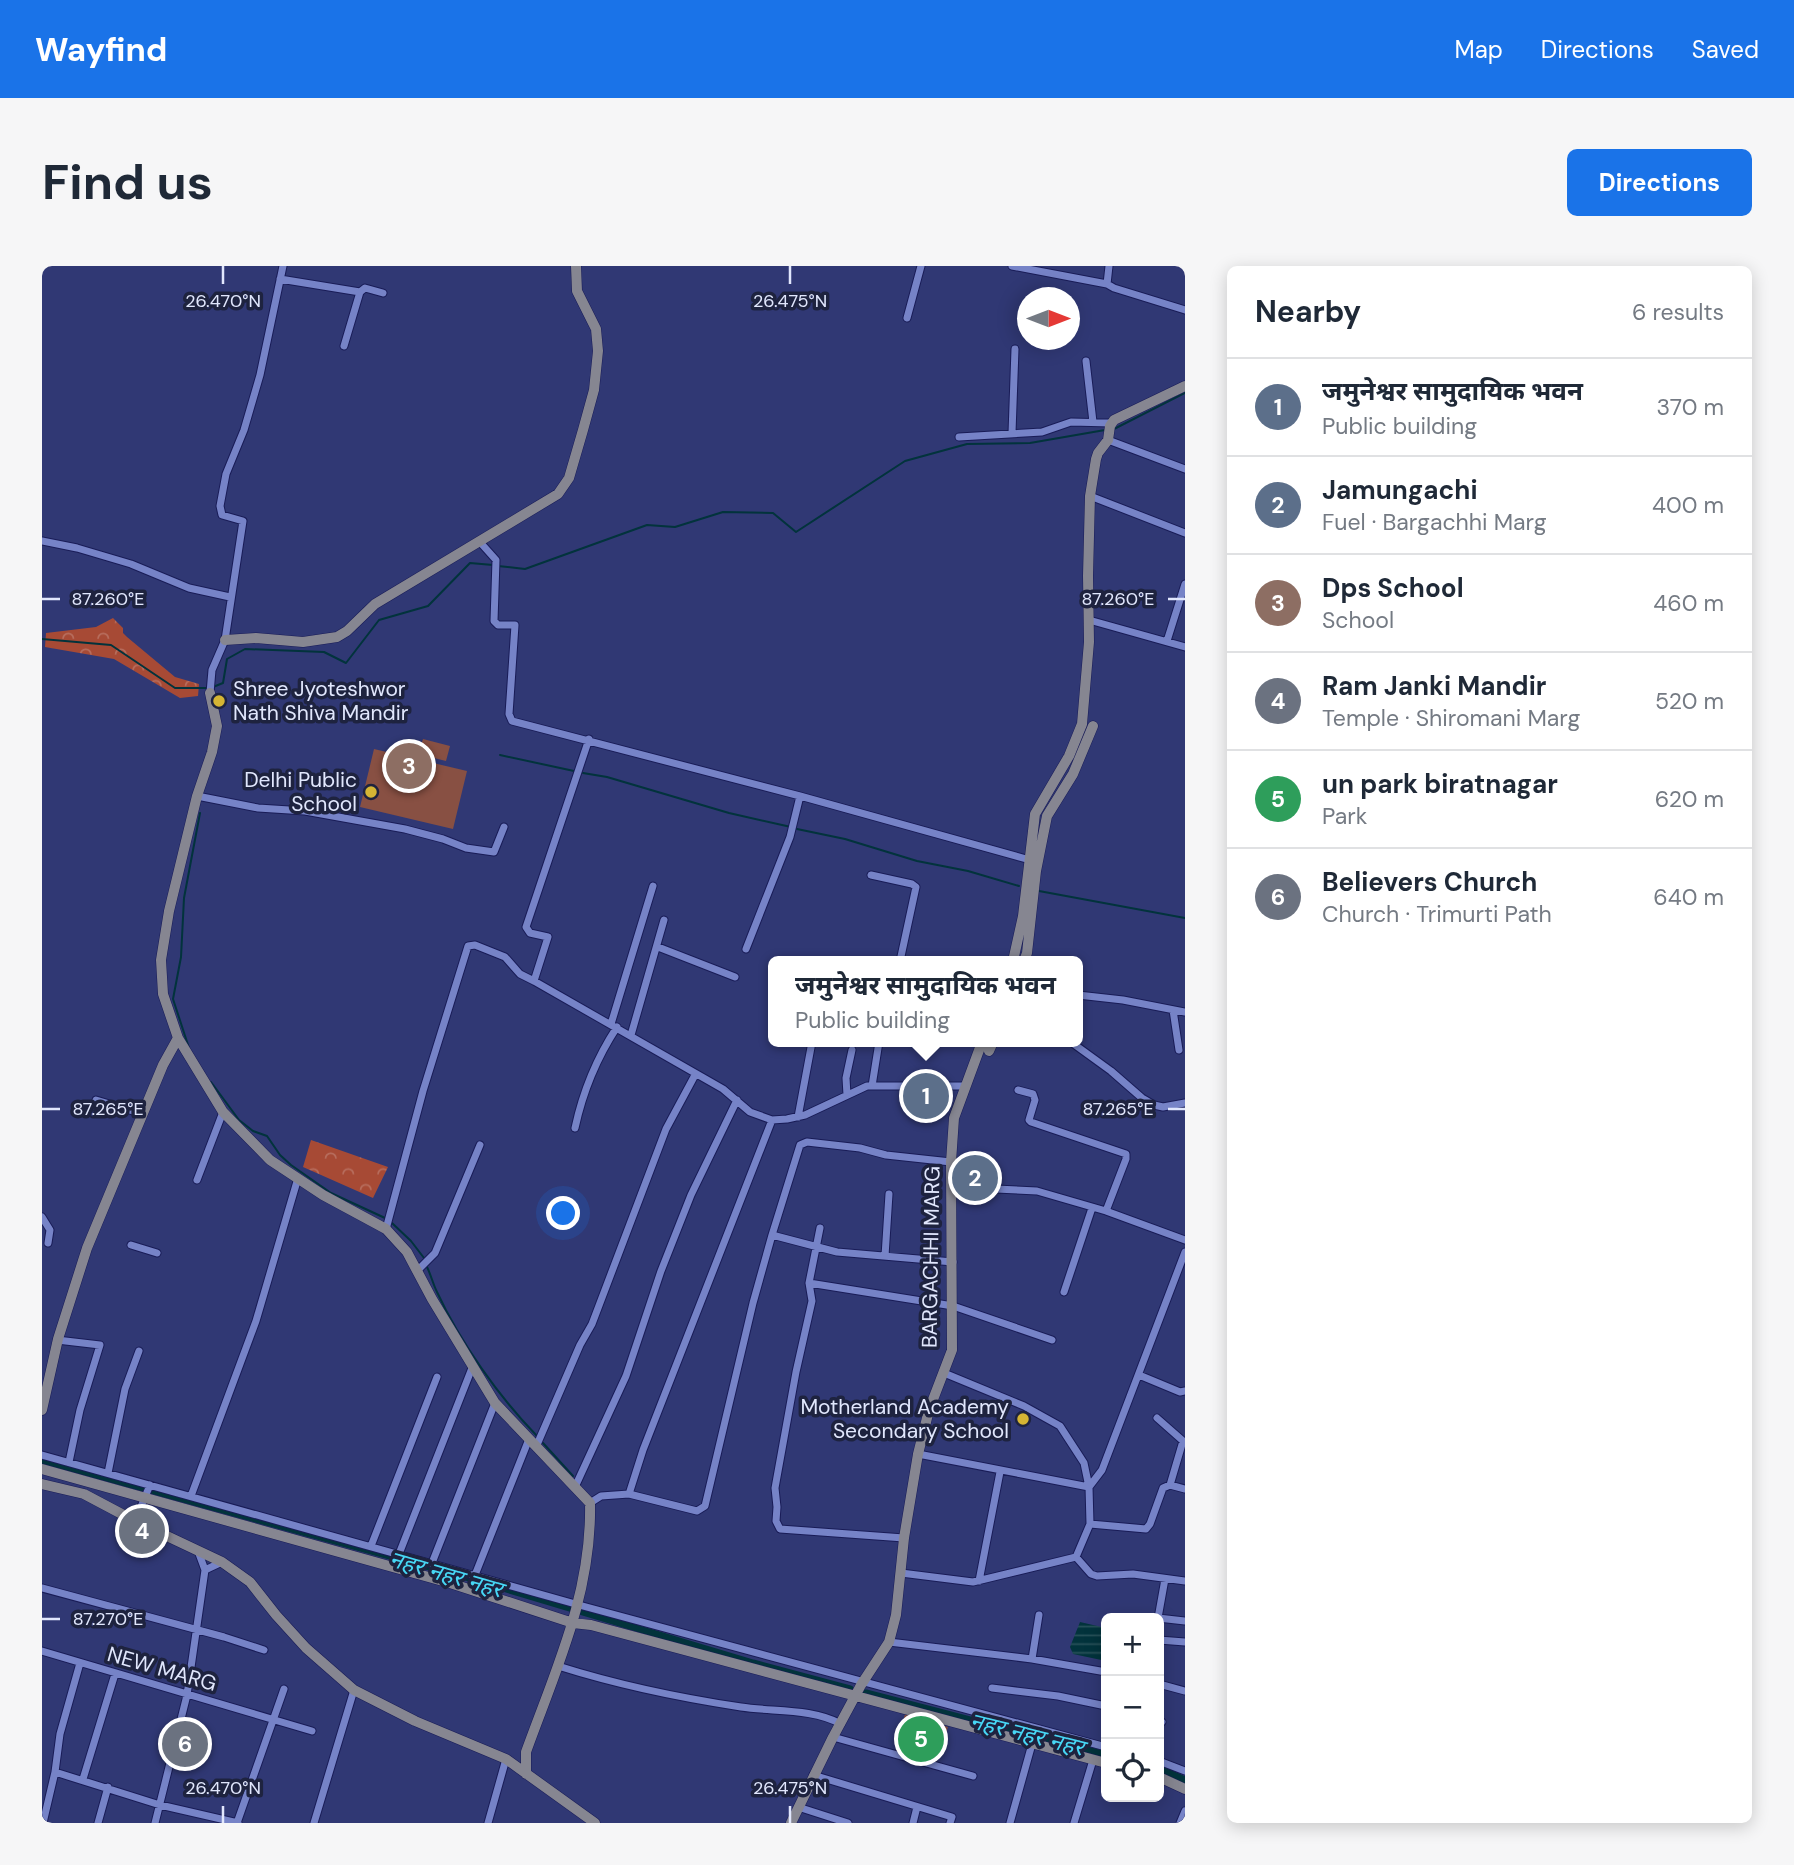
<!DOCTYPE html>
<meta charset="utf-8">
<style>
body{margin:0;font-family:"DM Sans","Noto Sans Devanagari",sans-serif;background:#f6f6f7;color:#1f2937}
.controls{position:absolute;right:21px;bottom:21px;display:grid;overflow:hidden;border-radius:10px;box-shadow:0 4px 18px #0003}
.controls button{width:63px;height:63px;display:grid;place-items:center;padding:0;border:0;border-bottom:2px solid #e0e1e3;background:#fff;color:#1f2937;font:35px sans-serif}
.compass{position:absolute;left:975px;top:21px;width:63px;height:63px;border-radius:50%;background:#fff;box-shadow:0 4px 18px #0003;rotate:90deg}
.you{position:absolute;left:522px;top:948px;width:24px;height:24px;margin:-18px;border:5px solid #fff;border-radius:50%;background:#1a73e8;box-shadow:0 0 0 10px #1a73e833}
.badge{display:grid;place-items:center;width:46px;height:46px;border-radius:50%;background:#1a73e8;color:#fff;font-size:23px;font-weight:700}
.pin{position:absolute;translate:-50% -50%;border:4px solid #fff;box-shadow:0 2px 7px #0006}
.popup{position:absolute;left:726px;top:690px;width:315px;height:91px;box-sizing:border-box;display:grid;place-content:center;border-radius:10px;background:#fff;filter:drop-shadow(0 2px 5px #0005);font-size:23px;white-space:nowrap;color:#747a83}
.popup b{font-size:26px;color:#1f2937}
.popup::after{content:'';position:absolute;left:50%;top:100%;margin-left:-14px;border:14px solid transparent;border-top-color:#fff}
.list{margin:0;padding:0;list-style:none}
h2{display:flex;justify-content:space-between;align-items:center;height:91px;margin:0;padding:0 28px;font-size:30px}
h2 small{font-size:23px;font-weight:400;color:#747a83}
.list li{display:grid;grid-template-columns:46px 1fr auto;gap:21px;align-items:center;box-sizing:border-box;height:98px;padding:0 28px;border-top:2px solid #e0e1e3}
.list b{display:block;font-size:26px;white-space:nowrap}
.list p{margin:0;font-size:23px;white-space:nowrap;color:#747a83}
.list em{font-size:23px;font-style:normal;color:#747a83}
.icon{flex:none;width:38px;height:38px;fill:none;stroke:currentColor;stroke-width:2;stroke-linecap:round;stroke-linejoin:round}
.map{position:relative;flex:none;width:1143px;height:1557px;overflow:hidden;border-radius:10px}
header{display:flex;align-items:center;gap:42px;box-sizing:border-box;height:98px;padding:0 35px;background:#1a73e8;color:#fff}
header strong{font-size:33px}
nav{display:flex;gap:38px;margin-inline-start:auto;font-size:24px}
.intro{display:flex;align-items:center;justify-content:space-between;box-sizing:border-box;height:168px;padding:0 42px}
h1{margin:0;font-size:49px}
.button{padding:18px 32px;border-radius:10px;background:#1a73e8;color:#fff;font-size:24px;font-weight:700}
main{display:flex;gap:42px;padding:0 42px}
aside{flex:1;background:#fff;border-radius:10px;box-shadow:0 4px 18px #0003}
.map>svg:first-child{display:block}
</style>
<header>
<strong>Wayfind</strong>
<nav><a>Map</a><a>Directions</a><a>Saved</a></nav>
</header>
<div class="intro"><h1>Find us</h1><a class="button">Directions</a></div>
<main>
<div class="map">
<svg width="1143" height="1557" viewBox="0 0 1143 1557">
<defs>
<pattern id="forest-crowns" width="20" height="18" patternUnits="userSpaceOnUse" patternTransform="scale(1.75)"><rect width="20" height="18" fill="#a74a35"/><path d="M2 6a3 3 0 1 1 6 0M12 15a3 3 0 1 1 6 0" fill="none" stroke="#b76d5d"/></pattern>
<pattern id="park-dots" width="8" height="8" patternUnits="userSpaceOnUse" patternTransform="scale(1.75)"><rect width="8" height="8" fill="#885043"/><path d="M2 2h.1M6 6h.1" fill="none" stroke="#98695f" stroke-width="1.8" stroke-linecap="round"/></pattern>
<pattern id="water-rules" width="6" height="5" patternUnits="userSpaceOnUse" patternTransform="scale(1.75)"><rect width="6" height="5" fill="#02333c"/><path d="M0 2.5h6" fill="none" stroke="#275159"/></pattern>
</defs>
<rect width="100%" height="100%" fill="#303874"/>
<path fill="#885043" d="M 381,473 L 408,480 L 404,495 L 376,488 Z
M 332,483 L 425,505 L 411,563 L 318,541 Z"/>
<path fill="url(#forest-crowns)" d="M 71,352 L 81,362 L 81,367 L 85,371 L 133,411 L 157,418 L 156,430 L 138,432 L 72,393 L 3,381 L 4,367 L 54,361 Z
M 269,874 L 346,901 L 331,932 L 261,901 Z"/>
<path fill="url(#park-dots)" d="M 863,1448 L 906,1461 L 894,1497 L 854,1484 Z"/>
<path fill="url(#water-rules)" d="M 1038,1356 L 1064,1362 L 1064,1395 L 1031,1388 L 1028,1381 Z"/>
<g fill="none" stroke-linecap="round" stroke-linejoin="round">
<path stroke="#02333c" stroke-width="2" d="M 1072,163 L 1143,127
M 456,300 L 483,303 L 605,259 L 633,261 L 681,246 L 731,247 L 754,266 L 863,195 L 925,178 L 988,177 L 1063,164
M 0,373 L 69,379 L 133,422 L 166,422
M 171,421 L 181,417 L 185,393 L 203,383 L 282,386 L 304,397 L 337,354 L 386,340 L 428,297 L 451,299
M 458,489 L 532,505
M 541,507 L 565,511 L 687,547 L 749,561
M 755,563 L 803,573 L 875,595 L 926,605 L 977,620
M 997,625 L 1143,652
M 147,782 L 131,733 L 139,691 L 142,632 L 158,547
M 169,816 L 197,854 L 211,865 L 225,870 L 238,889 L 249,899 L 289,927 L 343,952
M 350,957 L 369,975 L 382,992
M 385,1001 C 389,1009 391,1018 395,1026 C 418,1076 457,1131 495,1170
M 501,1177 L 531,1210"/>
<path stroke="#02333c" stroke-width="7" d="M 0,1194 L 434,1314 L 711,1397 L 808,1423
M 824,1427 L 1064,1489
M 1117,1502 L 1143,1514"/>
<defs>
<path id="street" d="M 970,0 L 1065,18
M 1067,0 L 1065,18 L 1072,22 L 1143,44
M 238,13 L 318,26 L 323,22 L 341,27
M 865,52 L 879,0
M 302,80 L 318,26
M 1044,95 L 1051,156
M 970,167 L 973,83
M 917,171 L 1000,166 L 1029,156 L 1069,157
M 1066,174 L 1143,203
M 1048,230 L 1143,267
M 0,275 L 35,282 L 89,298 L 147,322 L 188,331
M 437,275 L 454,294 L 452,355 L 456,359 L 473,359 L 467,448 L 470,455 L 758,530 L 988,594
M 1047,354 L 1143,381
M 1125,375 L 1143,318
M 168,427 L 170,404 L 183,374 L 201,255 L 180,249 L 178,240 L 184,208 L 202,164 L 218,109 L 241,0
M 547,473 L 484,661 L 488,667 L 506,671 L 492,715 L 681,823 L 708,846 L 730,854 L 745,853 L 763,849 L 825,820 L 923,820
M 155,530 L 216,542 L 263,545 L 363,563 L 401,573 L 424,582 L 452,586 L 462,561
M 829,609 L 870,618 L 874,621 L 858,695
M 616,681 L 693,711
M 704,683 L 748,571 L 758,530
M 1036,729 L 1081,734 L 1143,746
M 1131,744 L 1137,784
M 569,758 L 611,620
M 589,769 L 622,654
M 1029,776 L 1069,805 L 1100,832 L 1112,839 L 1121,841 L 1143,837
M 830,820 L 837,776
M 976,824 L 991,828 L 993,834 L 987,854 L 989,856 L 1084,888 L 1084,893 L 1064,945
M 805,829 L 804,812 L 810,784
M 54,834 L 101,848
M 756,851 L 770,776
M 533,862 C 541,825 554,793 575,761
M 155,914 L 181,846
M 909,921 L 995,925 L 1064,945 L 1143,974
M 0,951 L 8,964 L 6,977
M 778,962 L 767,1017 L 770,1035 L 754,1106 L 733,1222 L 735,1241 L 734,1255 L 738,1263 L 862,1272
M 344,963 L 381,825 L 426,680 L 433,679 L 463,691 L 478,708 L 492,715
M 730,969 L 758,879 L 765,876 L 818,882 L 844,889 L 909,896
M 89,979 L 115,987
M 843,990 L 847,928
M 375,1005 L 393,987 L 438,879
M 767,1017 L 911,1040 L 1010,1074
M 1022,1026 L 1050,942
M 15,1074 L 58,1079 L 38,1144 L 27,1196
M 1097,1109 L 1138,1126 L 1143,1125
M 1115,1152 L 1141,1175 L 1128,1219
M 494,1181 L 538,1079 L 550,1058 L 624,863 L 653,809
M 876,1188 L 1047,1221 L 1060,1204 L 1143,986
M 0,1189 L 537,1339 L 1064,1481
M 66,1207 L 83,1123 L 97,1085
M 533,1221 L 584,1110 L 619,1005 L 649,929 L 695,834
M 587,1228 L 655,1245 L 663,1240 L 711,1037 L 730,969 L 795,986 L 911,996
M 149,1230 L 214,1055 L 256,912
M 548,1237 L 559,1230 L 587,1228 L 601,1184 L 730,854
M 93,1255 L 108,1219
M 1048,1258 L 1104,1263 L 1108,1258 L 1121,1222 L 1128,1219 L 1143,1223
M 329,1280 L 395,1111
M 156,1285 L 163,1304
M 357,1288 L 430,1102
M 1034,1291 L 1049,1308 L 1055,1310 L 1091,1308 L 1143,1315
M 390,1297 L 453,1137
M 859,1307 L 931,1316 L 1034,1291 L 1048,1258 L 1047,1221 L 1042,1197 L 1018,1160 L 982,1140 L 902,1107
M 433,1309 L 487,1173
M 937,1315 L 958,1206
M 0,1322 L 182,1371 L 222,1384
M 1116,1352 L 1123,1313
M 1116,1352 L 1143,1355
M 1117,1374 L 1143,1376
M 847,1376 L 990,1393 L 1064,1406
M 0,1385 L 270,1465
M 990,1393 L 997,1349
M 516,1400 C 573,1418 639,1432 699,1441 C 731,1446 770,1442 799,1458
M 1117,1418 L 1143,1425
M 950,1422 L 1016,1430 L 1064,1440
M 1117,1455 L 1120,1456
M 791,1471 L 931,1510
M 1117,1495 L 1143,1505
M 13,1506 L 118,1539 L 196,1557
M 771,1509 L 910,1551 L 908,1557
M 41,1513 L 73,1408
M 756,1541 L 806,1557
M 1,1557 L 13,1506 L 18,1468 L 38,1397
M 56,1557 L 66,1521
M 113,1557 L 145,1429 L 163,1304 L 180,1296
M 195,1557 L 242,1423
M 272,1557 L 312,1424
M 446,1557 L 464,1493
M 871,1557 L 875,1541
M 968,1557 L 990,1478
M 1032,1557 L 1051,1494
M 1138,1557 L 1143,1545"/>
<path id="secondary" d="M 183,374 L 214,372 L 261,376 L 295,371 L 305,365 L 333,338 L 516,228 L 527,212 L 541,164 L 552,124 L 556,85 L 554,63 L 535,25 L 534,0
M 168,427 L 175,460 L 170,486 L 155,530 L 127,645 L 119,694 L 121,728 L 136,772 L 181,846 L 228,894 L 281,929 L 344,963 L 365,986 L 390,1033 L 453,1137 L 548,1237 C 550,1327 514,1403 484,1486 L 484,1508
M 971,695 L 981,650 L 993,548 L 1027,490 L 1040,458 L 1047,376 L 1046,310 L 1048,230 L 1054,193 L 1056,187 L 1066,174 L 1068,160 L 1072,154 L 1143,120
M 982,695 L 985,687 L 994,605 L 1005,550 L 1031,508 L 1051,460
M 947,785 L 951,776
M 0,1144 L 16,1073 L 45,982 L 121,799 L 136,772
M 0,1203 L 408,1317 L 531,1357 L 549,1359 L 1064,1497
M 0,1218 L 42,1228 L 93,1255 L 180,1296 L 208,1316 L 234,1349 L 264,1382 L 312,1424 L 373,1455 L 464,1493 L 553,1557
M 1117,1511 L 1143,1523
M 749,1557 L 791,1471 L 819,1419 L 847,1376 L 854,1349 L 862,1272 L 876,1188 L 887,1144 L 910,1084 L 909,896 L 912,852 L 940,776"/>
</defs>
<use href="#street" stroke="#191c57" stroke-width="9"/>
<use href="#secondary" stroke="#191c57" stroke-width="11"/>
<use href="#street" stroke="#7683c7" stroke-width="7"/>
<use href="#secondary" stroke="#868691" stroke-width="10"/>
</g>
<path fill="none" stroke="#e1e7fd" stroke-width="2.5" d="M 181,0 L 181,18M 748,0 L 748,18M 0,333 L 18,333M 1126,333 L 1143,333M 0,843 L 18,843M 1126,843 L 1143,843M 0,1353 L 18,1353M 181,1540 L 181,1557M 748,1540 L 748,1557"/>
<g fill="#d5b534" stroke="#1e233f" stroke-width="2.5">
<circle cx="177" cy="435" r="7"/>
<circle cx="329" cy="526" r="7"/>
<circle cx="981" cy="1153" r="7"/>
</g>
<g text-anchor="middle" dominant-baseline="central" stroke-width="7" stroke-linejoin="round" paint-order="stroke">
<g font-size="21" fill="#e1e7fd" stroke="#1e233f" text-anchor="end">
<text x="191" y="423" text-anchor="start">Shree Jyoteshwor<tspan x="191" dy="24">Nath Shiva Mandir</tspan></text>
<text x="315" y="514">Delhi Public<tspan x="315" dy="24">School</tspan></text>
<text x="967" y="1141">Motherland Academy<tspan x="967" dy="24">Secondary School</tspan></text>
</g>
<g font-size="21" fill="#e1e7fd" stroke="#1e233f">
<text transform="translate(889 991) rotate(-89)">BARGACHHI MARG</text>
<text transform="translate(120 1403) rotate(16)">NEW MARG</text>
</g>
<g font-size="23" font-style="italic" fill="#47d7f5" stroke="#1e233f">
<text transform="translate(404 1308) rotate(16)">नहर नहर नहर</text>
<text transform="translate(985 1468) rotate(14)">नहर नहर नहर</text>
</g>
</g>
<g font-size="18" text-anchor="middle" fill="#e1e7fd" stroke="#1e233f" stroke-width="7" stroke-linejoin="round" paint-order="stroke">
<text x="181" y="41">26.470°N</text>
<text x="748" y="41">26.475°N</text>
<text x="1076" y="339">87.260°E</text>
<text x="66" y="339">87.260°E</text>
<text x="1076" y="849">87.265°E</text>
<text x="66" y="849">87.265°E</text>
<text x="66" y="1359">87.270°E</text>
<text x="181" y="1528">26.470°N</text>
<text x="748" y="1528">26.475°N</text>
</g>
</svg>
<div class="controls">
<button>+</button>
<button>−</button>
<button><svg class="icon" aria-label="locate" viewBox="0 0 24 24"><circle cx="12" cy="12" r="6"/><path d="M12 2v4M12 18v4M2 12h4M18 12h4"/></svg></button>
</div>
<svg class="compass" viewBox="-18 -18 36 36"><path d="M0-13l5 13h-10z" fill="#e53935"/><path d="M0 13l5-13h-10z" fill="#747a83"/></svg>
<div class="you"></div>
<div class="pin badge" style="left:884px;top:830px;background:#5c6f8a">1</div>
<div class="popup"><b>जमुनेश्वर सामुदायिक भवन</b>Public building</div>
<div class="pin badge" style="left:933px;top:912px;background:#5c6f8a">2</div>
<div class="pin badge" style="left:367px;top:500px;background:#8d6e63">3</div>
<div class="pin badge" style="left:100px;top:1265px;background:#6b7280">4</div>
<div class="pin badge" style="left:879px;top:1473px;background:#2e9e5b">5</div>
<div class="pin badge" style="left:143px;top:1478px;background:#6b7280">6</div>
</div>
<aside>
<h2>Nearby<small>6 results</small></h2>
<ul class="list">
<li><span class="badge" style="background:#5c6f8a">1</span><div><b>जमुनेश्वर सामुदायिक भवन</b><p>Public building</p></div><em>370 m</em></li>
<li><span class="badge" style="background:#5c6f8a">2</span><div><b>Jamungachi</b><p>Fuel · Bargachhi Marg</p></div><em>400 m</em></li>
<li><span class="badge" style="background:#8d6e63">3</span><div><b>Dps School</b><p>School</p></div><em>460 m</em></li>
<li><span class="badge" style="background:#6b7280">4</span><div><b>Ram Janki Mandir</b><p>Temple · Shiromani Marg</p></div><em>520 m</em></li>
<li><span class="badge" style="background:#2e9e5b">5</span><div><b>un park biratnagar</b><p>Park</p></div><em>620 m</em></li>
<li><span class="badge" style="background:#6b7280">6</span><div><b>Believers Church</b><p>Church · Trimurti Path</p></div><em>640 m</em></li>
</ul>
</aside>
</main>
